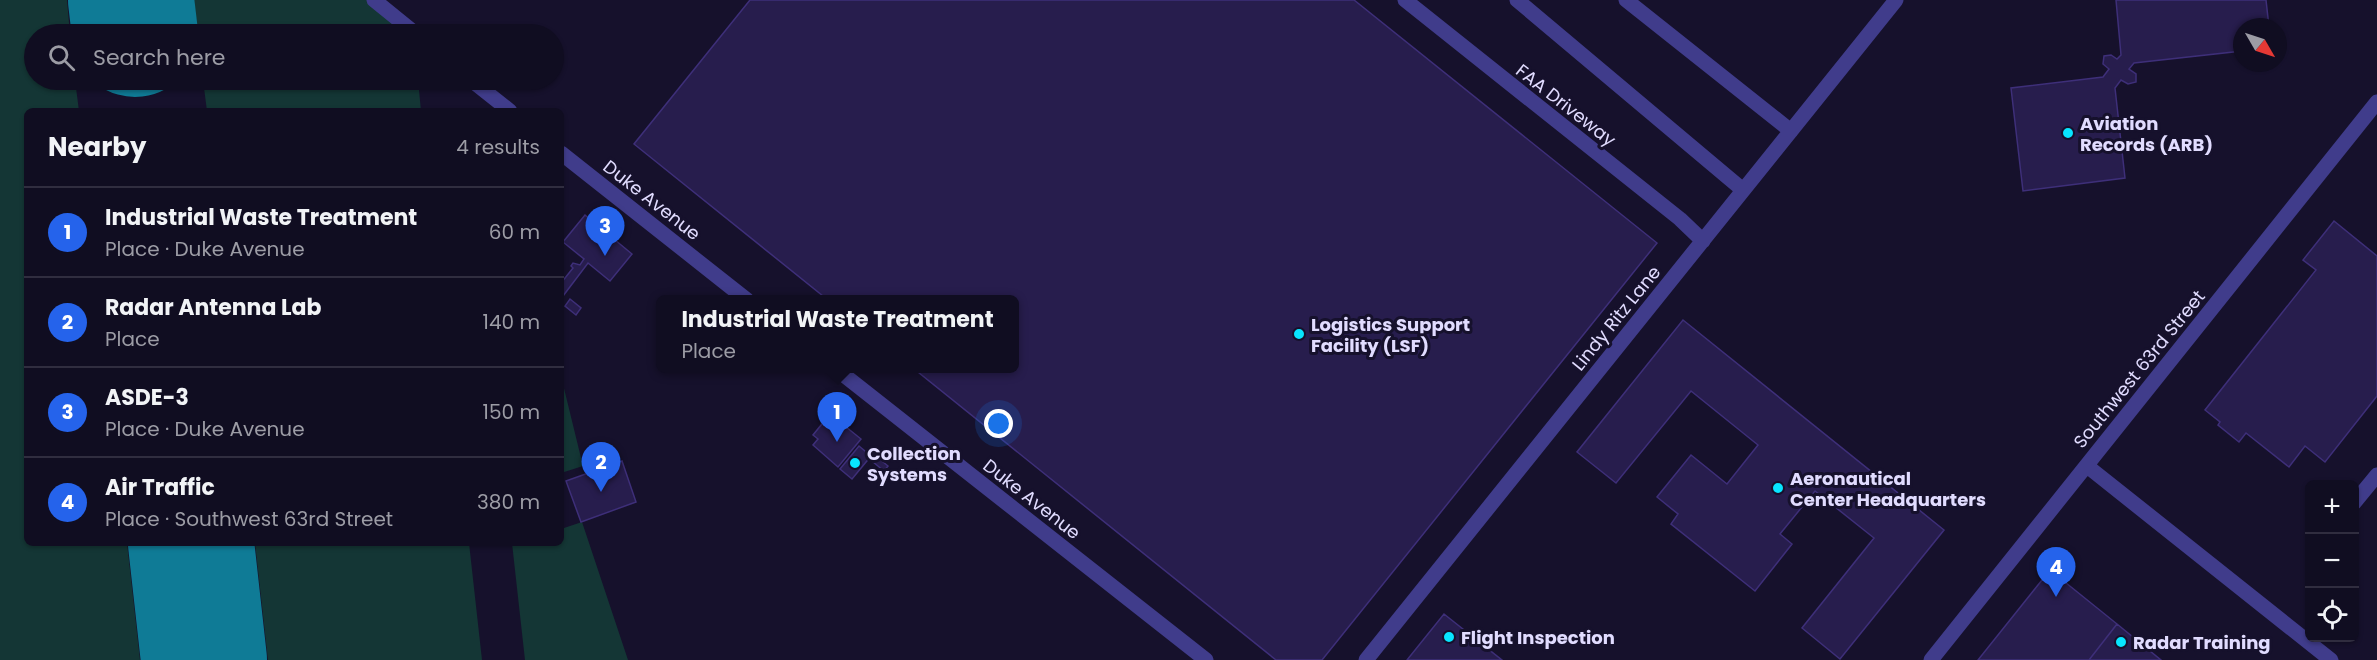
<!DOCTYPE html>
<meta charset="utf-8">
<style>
body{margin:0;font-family:Poppins,sans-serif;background:#19162a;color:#f1f3f6}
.controls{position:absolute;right:18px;bottom:18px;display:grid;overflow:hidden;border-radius:9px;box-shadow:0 2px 4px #0004}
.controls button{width:54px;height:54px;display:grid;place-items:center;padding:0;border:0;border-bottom:2px solid #302d3f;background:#100d21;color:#f1f3f6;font:30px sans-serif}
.compass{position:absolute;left:2233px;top:18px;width:54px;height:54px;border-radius:50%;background:#100d21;box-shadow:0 2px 4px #0004;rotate:129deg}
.you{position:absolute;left:999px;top:424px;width:21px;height:21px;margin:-15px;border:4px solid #fff;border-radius:50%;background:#1a73e8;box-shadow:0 0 0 9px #1a73e833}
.badge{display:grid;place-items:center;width:39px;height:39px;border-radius:50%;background:#2563eb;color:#fff;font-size:20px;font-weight:700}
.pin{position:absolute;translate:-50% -50px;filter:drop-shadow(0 2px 3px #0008)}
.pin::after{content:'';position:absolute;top:32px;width:21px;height:18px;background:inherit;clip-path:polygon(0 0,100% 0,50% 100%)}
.popup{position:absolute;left:656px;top:295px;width:363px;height:78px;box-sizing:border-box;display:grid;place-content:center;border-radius:9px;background:#100d21;filter:drop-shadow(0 2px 4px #0005);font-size:20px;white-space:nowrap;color:#9c9ca5}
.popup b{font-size:22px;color:#f1f3f6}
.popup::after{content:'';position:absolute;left:50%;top:100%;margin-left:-12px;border:12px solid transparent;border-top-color:#100d21}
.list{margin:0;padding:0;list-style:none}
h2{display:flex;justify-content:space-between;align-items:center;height:78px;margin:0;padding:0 24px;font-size:26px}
h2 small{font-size:20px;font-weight:400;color:#9c9ca5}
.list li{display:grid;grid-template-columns:39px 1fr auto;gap:18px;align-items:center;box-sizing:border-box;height:90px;padding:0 24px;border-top:2px solid #302d3f}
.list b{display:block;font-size:22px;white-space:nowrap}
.list p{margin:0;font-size:20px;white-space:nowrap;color:#9c9ca5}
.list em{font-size:20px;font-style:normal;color:#9c9ca5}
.icon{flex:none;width:33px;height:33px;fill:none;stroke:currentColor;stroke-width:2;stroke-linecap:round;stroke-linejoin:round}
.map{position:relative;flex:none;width:2377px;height:660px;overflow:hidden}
.search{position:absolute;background:#100d21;box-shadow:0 2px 4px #0004;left:24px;top:24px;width:540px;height:66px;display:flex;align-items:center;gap:15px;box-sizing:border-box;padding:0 21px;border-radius:33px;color:#9c9ca5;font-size:22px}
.panel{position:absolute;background:#100d21;box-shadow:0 2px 4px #0004;left:24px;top:108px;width:540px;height:438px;border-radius:9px}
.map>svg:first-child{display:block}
</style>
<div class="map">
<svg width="2377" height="660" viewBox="0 0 2377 660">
<rect width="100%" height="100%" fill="#16112c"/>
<path fill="#143635" d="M 0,0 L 67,0 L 70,34 L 34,34 L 34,80 L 75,80 L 79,111 L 27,111 L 27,543 L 127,543 L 140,660 L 0,660 Z
M 194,0 L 374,0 L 417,34 L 198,34 Z
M 203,80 L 427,80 L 429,88 L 419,90 L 421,111 L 207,111 Z
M 561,376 L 583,466 L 561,473 Z
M 582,522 L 628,660 L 525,660 L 512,543 L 561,543 L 561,529 Z
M 255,543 L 469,543 L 482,660 L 268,660 Z"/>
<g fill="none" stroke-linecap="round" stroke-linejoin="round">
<path stroke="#0f7b96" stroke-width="126" d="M 131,0 L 135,34
M 191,543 L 204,660"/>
</g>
<path fill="#271d4d" stroke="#3e2f79" stroke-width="1.5" d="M 750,0 L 1354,0 L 1657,243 L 1322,660 L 1276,660 L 913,368 L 1014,368 L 1014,300 L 828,300 L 634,144 Z
M 2116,0 L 2266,0 L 2269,27 L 2242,27 L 2242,51 L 2134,63 L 2129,69 L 2136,74 L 2136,82 L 2128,84 L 2121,80 L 2115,88 L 2125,178 L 2023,191 L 2011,88 L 2103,77 L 2109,69 L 2103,64 L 2104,56 L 2111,55 L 2117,59 L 2121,55 Z
M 585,215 L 632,254 L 610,281 L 588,263 L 563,296 L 561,294 L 561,283 L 573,268 L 571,266 L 573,263 L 580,265 L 584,259 L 563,242 Z
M 2334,221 L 2377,256 L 2377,396 L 2325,462 L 2305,446 L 2289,467 L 2246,433 L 2239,442 L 2218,425 L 2220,422 L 2205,410 L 2316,270 L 2303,260 Z
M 570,299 L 581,308 L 576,315 L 565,306 Z
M 1683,320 L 1944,530 L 1840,659 L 1802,628 L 1874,538 L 1815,491 L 1780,534 L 1792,544 L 1755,591 L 1671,524 L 1678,514 L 1657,497 L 1691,455 L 1727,484 L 1758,445 L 1691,391 L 1616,483 L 1577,452 Z
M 830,414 L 861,439 L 838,467 L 813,445 L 818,439 L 813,435 Z
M 859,446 L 871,456 L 852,479 L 840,469 Z
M 877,457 L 888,466 L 884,471 L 873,462 Z
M 622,461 L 636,502 L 581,522 L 566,481 Z
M 2050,570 L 2117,624 L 2089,660 L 1978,660 Z
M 1444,614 L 1502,660 L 1407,660 Z
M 2117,624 L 2161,660 L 2089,660 Z"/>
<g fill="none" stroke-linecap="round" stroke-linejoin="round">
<path stroke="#403c8b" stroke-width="15" d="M 374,0 L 416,34
M 1405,0 L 1680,219 L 1703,241
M 1517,0 L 1743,190
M 1626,0 L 1791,131
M 471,80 L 510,111
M 561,153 L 747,300
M 835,368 L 1206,660
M 2087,466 L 2331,660
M 2354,503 L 2377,475
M 1366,660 L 1896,0
M 1931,660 L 2377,102"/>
</g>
<g fill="#08e5ff" stroke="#16112c" stroke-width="2">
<circle cx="2068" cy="133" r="6"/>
<circle cx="1299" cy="334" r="6"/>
<circle cx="855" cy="463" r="6"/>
<circle cx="1778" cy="488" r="6"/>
<circle cx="1449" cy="637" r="6"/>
<circle cx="2121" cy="642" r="6"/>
</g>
<g text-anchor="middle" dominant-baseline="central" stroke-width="6" stroke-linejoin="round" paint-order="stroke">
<g font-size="18" fill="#e1dcff" stroke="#16112c">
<text transform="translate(1566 105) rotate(38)">FAA Driveway</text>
<text transform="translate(652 200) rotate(38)">Duke Avenue</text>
<text transform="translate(1616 318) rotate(-51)">Lindy Ritz Lane</text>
<text transform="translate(2139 369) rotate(-51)">Southwest 63rd Street</text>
<text transform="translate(1032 499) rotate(38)">Duke Avenue</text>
</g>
<g font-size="18" font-weight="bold" fill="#e1dcff" stroke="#16112c" text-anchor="start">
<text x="2080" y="123">Aviation<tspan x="2080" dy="21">Records (ARB)</tspan></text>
<text x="1311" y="324">Logistics Support<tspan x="1311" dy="21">Facility (LSF)</tspan></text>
<text x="867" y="453">Collection<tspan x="867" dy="21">Systems</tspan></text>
<text x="1790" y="478">Aeronautical<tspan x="1790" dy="21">Center Headquarters</tspan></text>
<text x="1461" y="637">Flight Inspection</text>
<text x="2133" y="642">Radar Training</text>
</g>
</g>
</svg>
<div class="controls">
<button>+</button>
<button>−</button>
<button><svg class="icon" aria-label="locate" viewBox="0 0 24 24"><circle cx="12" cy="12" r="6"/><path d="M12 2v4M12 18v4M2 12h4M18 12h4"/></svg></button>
</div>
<svg class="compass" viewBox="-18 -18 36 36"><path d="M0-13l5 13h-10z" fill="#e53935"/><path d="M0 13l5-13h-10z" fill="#9c9ca5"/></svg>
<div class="you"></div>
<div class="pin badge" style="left:837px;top:442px">1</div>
<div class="popup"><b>Industrial Waste Treatment</b>Place</div>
<div class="pin badge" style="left:601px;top:492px">2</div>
<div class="pin badge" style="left:605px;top:256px">3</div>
<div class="pin badge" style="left:2056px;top:597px">4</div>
<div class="search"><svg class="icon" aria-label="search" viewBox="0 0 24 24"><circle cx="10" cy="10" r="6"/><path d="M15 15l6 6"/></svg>Search here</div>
<section class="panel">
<h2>Nearby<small>4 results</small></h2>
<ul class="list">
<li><span class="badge">1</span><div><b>Industrial Waste Treatment</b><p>Place · Duke Avenue</p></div><em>60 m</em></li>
<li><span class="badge">2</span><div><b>Radar Antenna Lab</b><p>Place</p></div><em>140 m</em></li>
<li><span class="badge">3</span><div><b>ASDE-3</b><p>Place · Duke Avenue</p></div><em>150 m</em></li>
<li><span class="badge">4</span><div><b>Air Traffic</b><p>Place · Southwest 63rd Street</p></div><em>380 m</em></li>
</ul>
</section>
</div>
